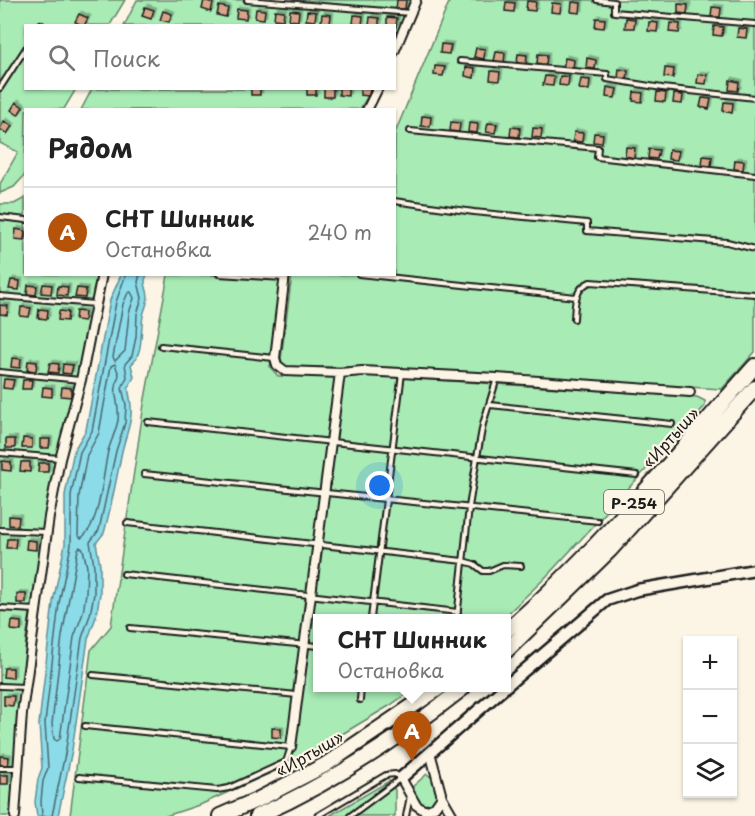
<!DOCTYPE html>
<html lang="ru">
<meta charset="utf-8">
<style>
body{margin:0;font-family:"Playpen Sans",sans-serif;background:#f6f6f6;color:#222}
.controls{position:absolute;right:18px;bottom:18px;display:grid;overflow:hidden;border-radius:0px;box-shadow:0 2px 4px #0004}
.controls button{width:54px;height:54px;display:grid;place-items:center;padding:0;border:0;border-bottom:2px solid #e0e0e0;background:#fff;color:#222;font:30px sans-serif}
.you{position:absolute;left:380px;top:486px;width:21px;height:21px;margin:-15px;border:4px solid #fff;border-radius:50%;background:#1a73e8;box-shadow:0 0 0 9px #1a73e833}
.badge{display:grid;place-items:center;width:39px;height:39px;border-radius:50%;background:#b45309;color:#fff;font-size:20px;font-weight:700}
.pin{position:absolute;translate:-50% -50px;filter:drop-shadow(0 2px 3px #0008)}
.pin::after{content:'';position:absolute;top:32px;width:21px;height:18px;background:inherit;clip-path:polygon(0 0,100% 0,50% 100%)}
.popup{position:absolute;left:313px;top:614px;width:198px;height:78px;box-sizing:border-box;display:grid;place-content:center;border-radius:0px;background:#fff;filter:drop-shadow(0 2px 4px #0005);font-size:20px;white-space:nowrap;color:#767676}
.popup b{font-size:22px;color:#222}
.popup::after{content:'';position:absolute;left:50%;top:100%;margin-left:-12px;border:12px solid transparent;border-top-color:#fff}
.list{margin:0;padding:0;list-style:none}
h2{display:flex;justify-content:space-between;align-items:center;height:78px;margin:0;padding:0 24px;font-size:26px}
h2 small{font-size:20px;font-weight:400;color:#767676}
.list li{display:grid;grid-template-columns:39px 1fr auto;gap:18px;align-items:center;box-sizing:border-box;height:90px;padding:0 24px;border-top:2px solid #e0e0e0}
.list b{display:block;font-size:22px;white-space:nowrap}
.list p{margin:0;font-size:20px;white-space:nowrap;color:#767676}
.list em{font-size:20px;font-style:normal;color:#767676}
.icon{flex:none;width:33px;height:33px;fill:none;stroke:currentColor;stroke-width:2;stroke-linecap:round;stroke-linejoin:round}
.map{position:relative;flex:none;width:755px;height:816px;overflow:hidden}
.search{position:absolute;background:#fff;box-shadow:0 2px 4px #0004;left:24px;top:24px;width:372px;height:66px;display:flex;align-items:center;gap:15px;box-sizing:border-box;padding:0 21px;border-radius:0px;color:#767676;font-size:22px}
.panel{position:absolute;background:#fff;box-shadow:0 2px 4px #0004;left:24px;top:108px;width:372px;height:168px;border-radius:0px}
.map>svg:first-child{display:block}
</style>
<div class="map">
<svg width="755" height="816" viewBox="0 0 755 816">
<defs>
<filter id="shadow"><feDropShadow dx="2.5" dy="-2.5" stdDeviation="0" flood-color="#0004"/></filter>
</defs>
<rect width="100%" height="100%" fill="#fcf5e5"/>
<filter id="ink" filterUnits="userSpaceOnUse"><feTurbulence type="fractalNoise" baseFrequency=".0167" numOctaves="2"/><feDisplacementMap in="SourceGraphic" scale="12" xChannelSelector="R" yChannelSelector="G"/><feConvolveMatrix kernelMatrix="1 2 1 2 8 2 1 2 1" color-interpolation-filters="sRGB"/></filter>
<g filter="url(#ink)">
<path fill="#a8ebb5" stroke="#628468" stroke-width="1.5" d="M 0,0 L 125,0 L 110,25 L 26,26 L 26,88 L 76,89 L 64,109 L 26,110 L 25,175 L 14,187 L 0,193 L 0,184 L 18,152 L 0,143 Z
M 137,0 L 416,0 L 395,46 L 394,26 L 124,26 Z
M 450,0 L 755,0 L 755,352 L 722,389 L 351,367 L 288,367 L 283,364 L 281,359 L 292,275 L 394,274 L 395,133 Z
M 92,89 L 372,89 L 360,109 L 81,110 Z
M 25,198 L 26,274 L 99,275 L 82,360 L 63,434 L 46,514 L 26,639 L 11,816 L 0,816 L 0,204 L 14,204 Z
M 168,275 L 283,275 L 270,367 L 278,376 L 372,376 L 697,397 L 705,401 L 705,406 L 544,579 L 503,618 L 318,618 L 318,688 L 415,688 L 389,706 L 297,761 L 202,804 L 166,816 L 70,816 L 91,650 L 111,626 L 144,404 Z
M 427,774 L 432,778 L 437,795 L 435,803 L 426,807 L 418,802 L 410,789 Z
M 389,781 L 395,790 L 395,816 L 329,816 Z"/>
<path fill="#8cdbe9" stroke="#5f8f97" stroke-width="1.5" d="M 121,275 L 147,275 C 142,284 148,288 148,297 C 148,303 144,310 143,316 C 140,333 144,352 131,365 L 134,377 L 128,388 C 136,421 127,426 121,456 C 116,482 111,508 104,533 L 96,543 L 100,565 L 100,594 L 96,617 L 88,639 L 72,750 L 58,816 L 37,816 L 35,802 L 38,779 L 42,768 L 39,724 L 53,602 L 65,544 L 65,495 L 74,450 L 86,430 L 110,300 Z"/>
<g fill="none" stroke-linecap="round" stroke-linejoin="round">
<path stroke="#49686e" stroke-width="1.5" d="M 131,292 L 134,298 L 129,313 L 125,351 L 115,361 L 113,357 L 123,304 L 128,293 Z
M 115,364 L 119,375 C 111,394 120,401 118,420 C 116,431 111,441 108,451 C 103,474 100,526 81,538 L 78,535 L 79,496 L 87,455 L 99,433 L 111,366 Z
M 80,547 L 83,549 L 87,567 L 86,593 L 83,613 L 74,637 L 60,739 L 57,741 L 54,739 L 52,724 L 62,636 L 78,549 Z
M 42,816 L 41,801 L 43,781 L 48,768 L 45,723 L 59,603 L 71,545 L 71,495 L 80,452 L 92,431 L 116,302 L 126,274
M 52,816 L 66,749 L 82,638 L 90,615 L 94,594 L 94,566 L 90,542 L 99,530 L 116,451 L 125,423 L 126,405 L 122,388 L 127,377 L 125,364 L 132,356 L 136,337 L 137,314 L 142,298 L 138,282 L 140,274"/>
</g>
<path fill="#d7a689" stroke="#1c1c1c" stroke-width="1.5" filter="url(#shadow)" d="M 204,0 L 213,3 L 211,12 L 202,9 Z
M 397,0 L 406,0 L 405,9 L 396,9 Z
M 527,1 L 536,2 L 535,11 L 526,10 Z
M 506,2 L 515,3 L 514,12 L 505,11 Z
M 572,2 L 581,3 L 580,13 L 571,12 Z
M 552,3 L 561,4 L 560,13 L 551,12 Z
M 678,4 L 688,5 L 687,14 L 678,13 Z
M 219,6 L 228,8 L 226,17 L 217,15 Z
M 145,7 L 154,10 L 151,19 L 142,16 Z
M 712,7 L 721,8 L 720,17 L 711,17 Z
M 237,9 L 247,10 L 246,19 L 236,18 Z
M 256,9 L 265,10 L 264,19 L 255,18 Z
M 275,10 L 284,11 L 283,20 L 274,19 Z
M 290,10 L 299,11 L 298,21 L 289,20 Z
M 163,11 L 172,14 L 169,22 L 160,20 Z
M 307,11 L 316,12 L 315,21 L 306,20 Z
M 79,14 L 88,18 L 84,26 L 75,22 Z
M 322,14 L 331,15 L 330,24 L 321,23 Z
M 354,15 L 363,16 L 362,25 L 353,24 Z
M 370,17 L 379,18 L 379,26 L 369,26 Z
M 387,17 L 397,18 L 396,27 L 394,26 L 387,26 Z
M 596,18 L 605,19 L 604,28 L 595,27 Z
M 626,18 L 635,19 L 634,28 L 625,28 Z
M 649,22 L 658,23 L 657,32 L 648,31 Z
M 670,23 L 680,24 L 679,33 L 669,32 Z
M 714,26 L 723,27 L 722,36 L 713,35 Z
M 738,28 L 747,29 L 746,38 L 737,37 Z
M 441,44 L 451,45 L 449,54 L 440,53 Z
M 476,48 L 485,49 L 484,59 L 474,57 Z
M 496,52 L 505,53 L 504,63 L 494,61 Z
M 518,54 L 527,55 L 526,65 L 517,63 Z
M 538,54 L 547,55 L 546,65 L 537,63 Z
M 565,58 L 574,60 L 573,69 L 563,68 Z
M 587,58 L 596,60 L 595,69 L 586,68 Z
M 435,66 L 445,67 L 443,76 L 434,75 Z
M 466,67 L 475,68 L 474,78 L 465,76 Z
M 665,68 L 674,69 L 673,78 L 664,77 Z
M 619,69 L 628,71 L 627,80 L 618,79 Z
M 491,71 L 500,72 L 499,81 L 490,80 Z
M 698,74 L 707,75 L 706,84 L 697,83 Z
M 545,76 L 554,77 L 553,86 L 543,85 Z
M 560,76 L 569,77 L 568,86 L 559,85 Z
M 581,79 L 590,80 L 589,90 L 579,89 Z
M 730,80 L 739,82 L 738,91 L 729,90 Z
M 607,87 L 617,89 L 615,98 L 606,97 Z
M 251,88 L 260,88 L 260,95 L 251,95 Z
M 307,88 L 316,88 L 316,95 L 307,95 Z
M 324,88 L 333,88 L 333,97 L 324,97 Z
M 339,88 L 348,88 L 348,96 L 339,95 Z
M 360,88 L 370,88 L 369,96 L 360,95 Z
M 634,92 L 643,93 L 642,102 L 633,101 Z
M 657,92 L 666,93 L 665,102 L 656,101 Z
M 674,94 L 683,95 L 682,104 L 673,103 Z
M 702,98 L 711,99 L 709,109 L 700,107 Z
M 16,102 L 23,107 L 18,115 L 11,110 Z
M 724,102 L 733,103 L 732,113 L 723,111 Z
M 422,116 L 431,117 L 430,127 L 421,126 Z
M 4,121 L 12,126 L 7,134 L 0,129 Z
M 451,122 L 460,123 L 459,132 L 450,131 Z
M 469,123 L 478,124 L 477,133 L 468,132 Z
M 488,123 L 497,124 L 495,133 L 486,132 Z
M 511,127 L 520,128 L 519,137 L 510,136 Z
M 533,128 L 542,129 L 541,138 L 532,137 Z
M 574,132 L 583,133 L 582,142 L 573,141 Z
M 594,133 L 603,134 L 602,143 L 593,142 Z
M 626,147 L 635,148 L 634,158 L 625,156 Z
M 649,149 L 659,150 L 657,159 L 648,158 Z
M 669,150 L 679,151 L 677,160 L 668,159 Z
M 703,156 L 712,157 L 711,166 L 702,165 Z
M 735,160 L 744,161 L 743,170 L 734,169 Z
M 16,229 L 25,231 L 24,240 L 15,239 Z
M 11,280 L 20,281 L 19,290 L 9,289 Z
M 43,284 L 52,285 L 51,294 L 41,293 Z
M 28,285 L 37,286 L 36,295 L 27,294 Z
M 58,286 L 68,287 L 67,296 L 57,295 Z
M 77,288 L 86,289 L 85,298 L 75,297 Z
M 0,305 L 8,306 L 7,315 L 0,314 Z
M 21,307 L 31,308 L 29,317 L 20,316 Z
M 39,309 L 48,310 L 47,319 L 38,318 Z
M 59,311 L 68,312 L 67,321 L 58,320 Z
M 76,311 L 85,312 L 84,321 L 75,320 Z
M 12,358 L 21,359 L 20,368 L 11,367 Z
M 28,361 L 37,362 L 36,371 L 27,370 Z
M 50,363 L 59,364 L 58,373 L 48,372 Z
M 63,364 L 73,365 L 71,374 L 62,373 Z
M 4,379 L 14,380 L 12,389 L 3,388 Z
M 23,380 L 32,380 L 31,389 L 22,389 Z
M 43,387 L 52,388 L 52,397 L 42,396 Z
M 62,387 L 71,388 L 71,397 L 61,396 Z
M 23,438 L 32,439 L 32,448 L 22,448 Z
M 6,439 L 15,439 L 15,448 L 6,448 Z
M 40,439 L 50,439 L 49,448 L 40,448 Z
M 2,461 L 11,462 L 11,471 L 2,470 Z
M 21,462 L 30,462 L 30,472 L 20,471 Z
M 39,463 L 48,463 L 48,472 L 38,472 Z
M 9,516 L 19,517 L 18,526 L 9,525 Z
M 7,539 L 16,539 L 15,548 L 6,548 Z
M 27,540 L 36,541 L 36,550 L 26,549 Z
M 17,594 L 26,594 L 26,603 L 17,603 Z
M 12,621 L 21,622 L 21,631 L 11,630 Z
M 4,668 L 13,668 L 13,678 L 3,677 Z
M 4,696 L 14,696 L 13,706 L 4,705 Z
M 272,728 L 281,729 L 281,738 L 272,737 Z
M 0,756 L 9,757 L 8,766 L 0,765 Z
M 0,775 L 8,775 L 8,784 L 0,784 Z"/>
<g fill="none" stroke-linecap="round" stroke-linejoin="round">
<defs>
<path id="lane" d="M 247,0 L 411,13
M 597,0 L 614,2 L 614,12 L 755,24
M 40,26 L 41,24
M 460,61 L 607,74 L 607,79 L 662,88 L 755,98
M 0,88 L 26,48
M 410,131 L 598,148 L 597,157 L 755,175
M 394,201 L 474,212 L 587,223 L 587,231 L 727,242 L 755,249
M 0,217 L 26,220
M 219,274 L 284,278
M 359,274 L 576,297
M 0,296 L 95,304
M 574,319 C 575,304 574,289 590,282 L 755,294
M 161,346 L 274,358
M 0,372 L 80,380
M 490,405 L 672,424
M 148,422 L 637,475
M 0,453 L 59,458
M 144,474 L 598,521
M 127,523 L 463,561 L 474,564 L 483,571 L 489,571 L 503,565 L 521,566
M 0,530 L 46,532
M 124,574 L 458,612
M 0,608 L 35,610
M 371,618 L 402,373
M 457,618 L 469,507 L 477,457 L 483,424 L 497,378
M 130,628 L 318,646
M 93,675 L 297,695
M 0,686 L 25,687
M 360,700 L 361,688
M 0,768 L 17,768
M 79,777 L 217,790 L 229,788 L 286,762 L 291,747 L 85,726
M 317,816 L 386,775 L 395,774 L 401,778 L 350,816
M 406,816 L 410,796"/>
<path id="street" d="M 394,52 L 416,0
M 367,110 L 378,88
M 285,274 L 275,358 L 277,365 L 285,371 L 340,373 L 291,747
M 340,373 L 362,371 L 497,378 L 690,392
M 401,778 L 416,805 L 425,811 L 435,807 L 442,797 L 430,752
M 442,797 L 453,816
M 15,816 L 22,713 L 49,517 L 60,459 L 81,380 L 102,274"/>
<path id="secondary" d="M 506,686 L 607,600 L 637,590 L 755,570
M 401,778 L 504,688"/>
<path id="highway" d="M 506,631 C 597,552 675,456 755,366
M 506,651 L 610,550 L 755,388
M 220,816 L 259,799 L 325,765 L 439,688
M 257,816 C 330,784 400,738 463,688"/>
</defs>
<use href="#lane" stroke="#1c1c1c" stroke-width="8"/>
<use href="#street" stroke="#1c1c1c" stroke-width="12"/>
<use href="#secondary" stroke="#1c1c1c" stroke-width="15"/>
<use href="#highway" stroke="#1c1c1c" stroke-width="18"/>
<use href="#lane" stroke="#fcf5e5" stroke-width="4"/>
<use href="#street" stroke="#fcf5e5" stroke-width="8"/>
<use href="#secondary" stroke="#fcf5e5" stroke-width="10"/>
<use href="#highway" stroke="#fcf5e5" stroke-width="14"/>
</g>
</g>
<g text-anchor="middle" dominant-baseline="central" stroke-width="4.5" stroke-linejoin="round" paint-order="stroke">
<rect fill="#fcf5e5" stroke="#5f5d58" stroke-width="1.5" x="604" y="490" width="60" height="24" rx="4.5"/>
<g font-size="15" font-weight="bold" fill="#1c1c1c">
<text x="634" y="502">Р-254</text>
</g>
<g font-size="16" fill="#1c1c1c" stroke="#fcf5e5">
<text transform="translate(670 437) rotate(-48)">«Иртыш»</text>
<text transform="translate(309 753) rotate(-30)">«Иртыш»</text>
</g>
</g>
</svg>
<div class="controls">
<button>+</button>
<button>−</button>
<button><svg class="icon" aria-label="layers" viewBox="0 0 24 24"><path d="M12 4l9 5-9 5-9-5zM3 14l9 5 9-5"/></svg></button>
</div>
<div class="you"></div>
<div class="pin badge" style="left:412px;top:761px">A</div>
<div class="popup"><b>СНТ Шинник</b>Остановка</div>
<div class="search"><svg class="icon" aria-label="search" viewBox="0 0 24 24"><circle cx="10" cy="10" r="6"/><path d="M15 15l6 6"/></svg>Поиск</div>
<section class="panel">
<h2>Рядом<small></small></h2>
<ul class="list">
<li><span class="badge">A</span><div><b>СНТ Шинник</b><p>Остановка</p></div><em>240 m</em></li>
</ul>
</section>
</div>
